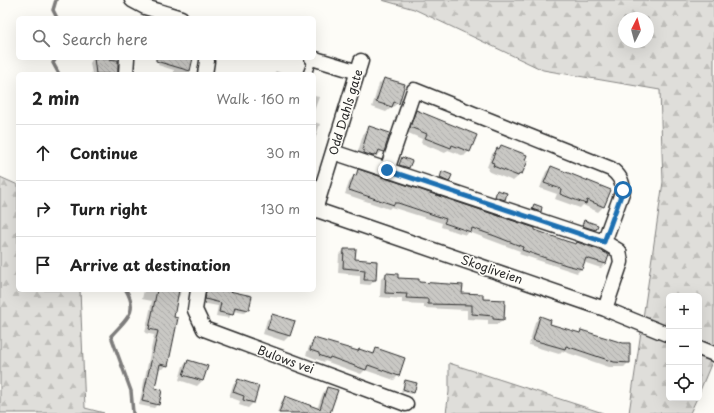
<!DOCTYPE html>
<meta charset="utf-8">
<style>
body{margin:0;font-family:"Playpen Sans",sans-serif;background:#f2f2f2;color:#222}
.controls{position:absolute;right:12px;bottom:12px;display:grid;overflow:hidden;border-radius:6px;box-shadow:0 4px 16px #0002}
.controls button{width:36px;height:36px;display:grid;place-items:center;padding:0;border:0;border-bottom:1px solid #e0e0e0;background:#fff;color:#222;font:20px sans-serif}
.compass{position:absolute;left:618px;top:12px;width:36px;height:36px;border-radius:50%;background:#fff;box-shadow:0 4px 16px #0002;rotate:6deg}
.stop{position:absolute;width:12px;height:12px;margin:-9px;border:3px solid #1f6fb2;border-radius:50%;background:#fff}
.stop.end{background:#1f6fb2;border-color:#fff;box-shadow:0 1px 4px #0008}
.list{margin:0;padding:0;list-style:none}
h2{display:flex;justify-content:space-between;align-items:center;height:52px;margin:0;padding:0 16px;font-size:17px}
h2 small{font-size:13px;font-weight:400;color:#767676}
.list li{display:grid;grid-template-columns:26px 1fr auto;gap:12px;align-items:center;box-sizing:border-box;height:56px;padding:0 16px;border-top:1px solid #e0e0e0}
.list b{display:block;font-size:15px;white-space:nowrap}
.list em{font-size:13px;font-style:normal;color:#767676}
.icon{flex:none;width:22px;height:22px;fill:none;stroke:currentColor;stroke-width:2;stroke-linecap:round;stroke-linejoin:round}
.map{position:relative;flex:none;width:714px;height:413px;overflow:hidden}
.search{position:absolute;background:#fff;box-shadow:0 4px 16px #0002;left:16px;top:16px;width:300px;height:44px;display:flex;align-items:center;gap:10px;box-sizing:border-box;padding:0 14px;border-radius:6px;color:#767676;font-size:15px}
.panel{position:absolute;background:#fff;box-shadow:0 4px 16px #0002;left:16px;top:72px;width:300px;height:220px;border-radius:6px}
.map>svg:first-child{display:block}
</style>
<div class="map">
<svg width="714" height="413" viewBox="0 0 714 413">
<defs>
<pattern id="forest-firs" width="22" height="20" patternUnits="userSpaceOnUse"><rect width="22" height="20" fill="#dfdeda"/><path d="M5 1l3.5 6h-7zM16 11l3.5 6h-7z" fill="#c0bfbb"/></pattern>
<pattern id="building-back-hatch" width="6" height="6" patternUnits="userSpaceOnUse"><rect width="6" height="6" fill="#c9c8c4"/><path d="M-1 5l2 2M0 0l6 6M5-1l2 2" fill="none" stroke="#adaca9"/></pattern>
</defs>
<rect width="100%" height="100%" fill="#fdfcf7"/>
<filter id="ink" filterUnits="userSpaceOnUse"><feTurbulence type="fractalNoise" baseFrequency=".025" numOctaves="2"/><feDisplacementMap in="SourceGraphic" scale="8" xChannelSelector="R" yChannelSelector="G"/><feConvolveMatrix kernelMatrix="1 2 1 2 8 2 1 2 1" color-interpolation-filters="sRGB"/></filter>
<g filter="url(#ink)">
<path fill="url(#forest-firs)" stroke="#858482" fill-rule="evenodd" d="M 382,0 L 714,0 L 714,357 L 699,393 L 699,296 L 669,296 L 669,398 L 697,398 L 690,413 L 629,413 L 663,182 L 660,90 L 543,70 L 414,9 ZM 624,18 L 648,18 L 648,42 L 624,42 Z
M 0,177 L 18,185 L 18,290 L 80,290 L 85,408 L 104,413 L 0,413 Z
M 449,363 L 603,413 L 446,413 L 449,392 Z"/>
<path fill="#0003" d="M 93,58 L 116,58 L 117,74 L 92,74 L 90,63 Z
M 160,58 L 192,58 L 188,74 L 173,74 L 174,70 L 158,65 Z
M 276,71 L 284,74 L 273,74 Z
M 384,79 L 398,103 L 386,112 L 372,107 L 379,84 Z
M 314,96 L 319,97 L 314,111 Z
M 417,111 L 469,151 L 464,156 L 448,150 L 445,153 L 421,143 L 422,139 L 406,132 L 412,116 Z
M 314,122 L 320,124 L 314,142 Z
M 369,127 L 383,151 L 371,160 L 357,155 L 364,132 Z
M 501,146 L 526,161 L 521,174 L 513,181 L 488,171 L 489,168 L 487,167 L 492,154 Z
M 402,158 L 411,161 L 406,170 L 398,167 Z
M 551,167 L 603,207 L 598,212 L 583,205 L 580,208 L 555,199 L 557,194 L 540,188 L 546,172 Z
M 359,171 L 575,245 L 577,243 L 608,255 L 605,264 L 601,268 L 583,262 L 581,269 L 577,273 L 519,254 L 520,251 L 469,232 L 466,235 L 441,227 L 442,223 L 391,207 L 389,209 L 345,194 L 350,180 Z
M 443,172 L 449,181 L 446,183 L 438,181 Z
M 497,191 L 504,199 L 501,202 L 493,199 Z
M 534,205 L 540,211 L 537,214 L 530,211 Z
M 584,221 L 597,225 L 595,230 L 593,232 L 580,228 Z
M 344,250 L 354,260 L 376,262 L 375,280 L 370,285 L 360,284 L 360,275 L 338,273 L 339,255 Z
M 386,274 L 397,279 L 482,300 L 503,319 L 498,324 L 488,324 L 488,320 L 467,319 L 467,310 L 424,308 L 424,304 L 402,303 L 402,299 L 380,297 L 381,279 Z
M 144,290 L 181,290 L 180,295 L 177,299 L 167,365 L 163,369 L 158,369 L 154,389 L 158,404 L 154,408 L 139,405 L 154,335 L 145,333 L 152,301 L 142,299 Z
M 202,290 L 220,290 L 248,310 L 244,313 L 233,311 L 229,318 L 216,316 L 218,306 L 202,303 Z
M 272,315 L 289,336 L 284,341 L 263,334 L 267,320 Z
M 540,317 L 549,324 L 579,334 L 582,331 L 629,362 L 624,367 L 609,367 L 562,351 L 559,354 L 529,345 L 535,322 Z
M 315,339 L 356,352 L 359,350 L 372,354 L 377,349 L 398,376 L 394,380 L 365,370 L 361,374 L 325,361 L 324,362 L 306,355 L 310,344 Z
M 188,361 L 202,381 L 197,386 L 179,380 L 183,366 Z
M 238,380 L 258,387 L 253,403 L 248,408 L 239,405 L 240,401 L 229,397 L 233,385 Z
M 406,381 L 413,392 L 411,394 L 401,391 Z
M 327,388 L 329,413 L 277,413 L 281,402 L 285,397 L 317,409 L 323,393 Z"/>
<g fill="none" stroke-linecap="round" stroke-linejoin="round">
<path stroke="#7e7d7b" stroke-width="3.5" d="M 56,0 L 53,10 L 57,18
M 56,58 L 53,63 L 59,74
M 126,290 C 139,312 126,319 111,336 L 131,391 L 133,413"/>
</g>
<path fill="url(#building-back-hatch)" stroke="#2b2b2b" d="M 94,58 L 118,60 L 118,74 L 96,74 Z
M 156,58 L 193,58 L 190,71 L 156,61 Z
M 384,78 L 405,84 L 399,104 L 394,102 L 392,107 L 376,102 Z
M 416,110 L 477,135 L 470,152 L 452,145 L 451,148 L 425,138 L 427,134 L 410,127 Z
M 369,126 L 390,133 L 384,152 L 379,150 L 377,155 L 374,154 L 373,156 L 364,153 L 364,151 L 362,150 Z
M 501,145 L 527,155 L 525,160 L 528,161 L 522,174 L 520,173 L 518,176 L 493,166 L 494,163 L 491,162 L 497,148 L 499,149 Z
M 402,157 L 412,161 L 409,168 L 399,165 Z
M 551,166 L 611,190 L 604,207 L 587,200 L 586,204 L 560,194 L 561,189 L 544,183 Z
M 358,169 L 535,228 L 535,230 L 566,241 L 576,244 L 577,242 L 600,250 L 609,255 L 606,264 L 586,258 L 582,269 L 566,265 L 522,250 L 523,247 L 495,236 L 472,228 L 471,232 L 444,223 L 446,219 L 398,203 L 394,203 L 394,205 L 349,190 L 354,175 L 356,176 Z
M 442,171 L 452,175 L 449,182 L 440,178 Z
M 497,190 L 507,193 L 505,200 L 495,197 Z
M 534,204 L 542,207 L 541,212 L 532,209 Z
M 584,220 L 598,225 L 596,230 L 582,226 Z
M 344,249 L 356,249 L 355,259 L 377,261 L 376,280 L 364,280 L 365,270 L 343,268 Z
M 386,273 L 398,274 L 398,278 L 419,279 L 419,282 L 463,285 L 462,293 L 483,294 L 483,299 L 505,300 L 504,320 L 493,319 L 493,316 L 472,314 L 472,305 L 428,304 L 428,299 L 406,298 L 407,294 L 385,293 Z
M 157,290 L 179,290 L 174,317 L 178,318 L 168,366 L 160,364 L 155,388 L 162,390 L 159,405 L 142,401 L 158,331 L 149,329 Z
M 206,290 L 225,290 L 252,296 L 249,310 L 235,307 L 233,315 L 219,312 L 221,303 L 205,299 Z
M 272,314 L 295,321 L 290,336 L 267,329 Z
M 540,316 L 551,320 L 550,324 L 580,333 L 581,330 L 623,343 L 630,343 L 630,363 L 614,362 L 566,346 L 565,349 L 533,340 Z
M 314,338 L 358,351 L 359,349 L 374,354 L 376,348 L 405,358 L 399,376 L 368,365 L 366,370 L 330,357 L 329,359 L 319,355 L 319,353 L 310,350 Z
M 188,360 L 208,366 L 203,381 L 183,375 Z
M 238,379 L 259,386 L 254,403 L 243,400 L 244,396 L 233,392 Z
M 405,380 L 417,383 L 414,393 L 403,389 Z
M 327,387 L 338,390 L 330,413 L 279,413 L 285,396 L 320,409 Z"/>
<g fill="none" stroke-linecap="round" stroke-linejoin="round">
<defs>
<path id="lane" d="M 307,74 L 313,58"/>
<path id="street" d="M 132,0 L 145,7 L 181,18
M 312,58 L 358,72
M 126,74 L 127,58
M 205,74 L 207,61
M 333,152 L 604,242 L 619,251 L 621,262 L 605,309
M 387,170 L 414,90 L 611,169 C 619,175 622,180 623,190 L 604,242
M 314,209 L 605,309 L 669,335
M 315,210 L 361,61
M 198,290 L 195,310 L 204,329 L 406,404
M 699,348 L 714,354"/>
</defs>
<use href="#lane" stroke="#2b2b2b" stroke-width="10"/>
<use href="#street" stroke="#2b2b2b" stroke-width="17"/>
<use href="#lane" stroke="#fdfcf7" stroke-width="7"/>
<use href="#street" stroke="#fdfcf7" stroke-width="14"/>
</g>
</g>
<g fill="none" stroke-linecap="round" stroke-linejoin="round" filter="url(#ink)">
<path stroke="#1f6fb2" stroke-width="5" d="M 387,170 L 604,242 L 623,190"/>
</g>
<g text-anchor="middle" dominant-baseline="central" stroke-width="3" stroke-linejoin="round" paint-order="stroke">
<g font-size="12" fill="#2b2b2b" stroke="#fdfcf7">
<text transform="translate(345 112) rotate(-73)">Odd Dahls gate</text>
<text transform="translate(492 269) rotate(19)">Skogliveien</text>
<text transform="translate(286 359) rotate(20)">Bulows vei</text>
</g>
</g>
</svg>
<div class="controls">
<button>+</button>
<button>−</button>
<button><svg class="icon" aria-label="locate" viewBox="0 0 24 24"><circle cx="12" cy="12" r="6"/><path d="M12 2v4M12 18v4M2 12h4M18 12h4"/></svg></button>
</div>
<svg class="compass" viewBox="-18 -18 36 36"><path d="M0-13l5 13h-10z" fill="#e53935"/><path d="M0 13l5-13h-10z" fill="#767676"/></svg>
<div class="stop" style="left:623px;top:190px"></div>
<div class="stop end" style="left:387px;top:170px"></div>
<div class="search"><svg class="icon" aria-label="search" viewBox="0 0 24 24"><circle cx="10" cy="10" r="6"/><path d="M15 15l6 6"/></svg>Search here</div>
<section class="panel">
<h2>2 min<small>Walk · 160 m</small></h2>
<ul class="list">
<li><svg class="icon" aria-label="ahead" viewBox="0 0 24 24"><path d="M12 20V5M6 11l6-6 6 6"/></svg><div><b>Continue</b></div><em>30 m</em></li>
<li><svg class="icon" aria-label="right" viewBox="0 0 24 24"><path d="M7 20v-9h11M14 6l5 5-5 5"/></svg><div><b>Turn right</b></div><em>130 m</em></li>
<li><svg class="icon" aria-label="arrive" viewBox="0 0 24 24"><path d="M6 21V4h12l-3 4 3 4H6"/></svg><div><b>Arrive at destination</b></div></li>
</ul>
</section>
</div>
